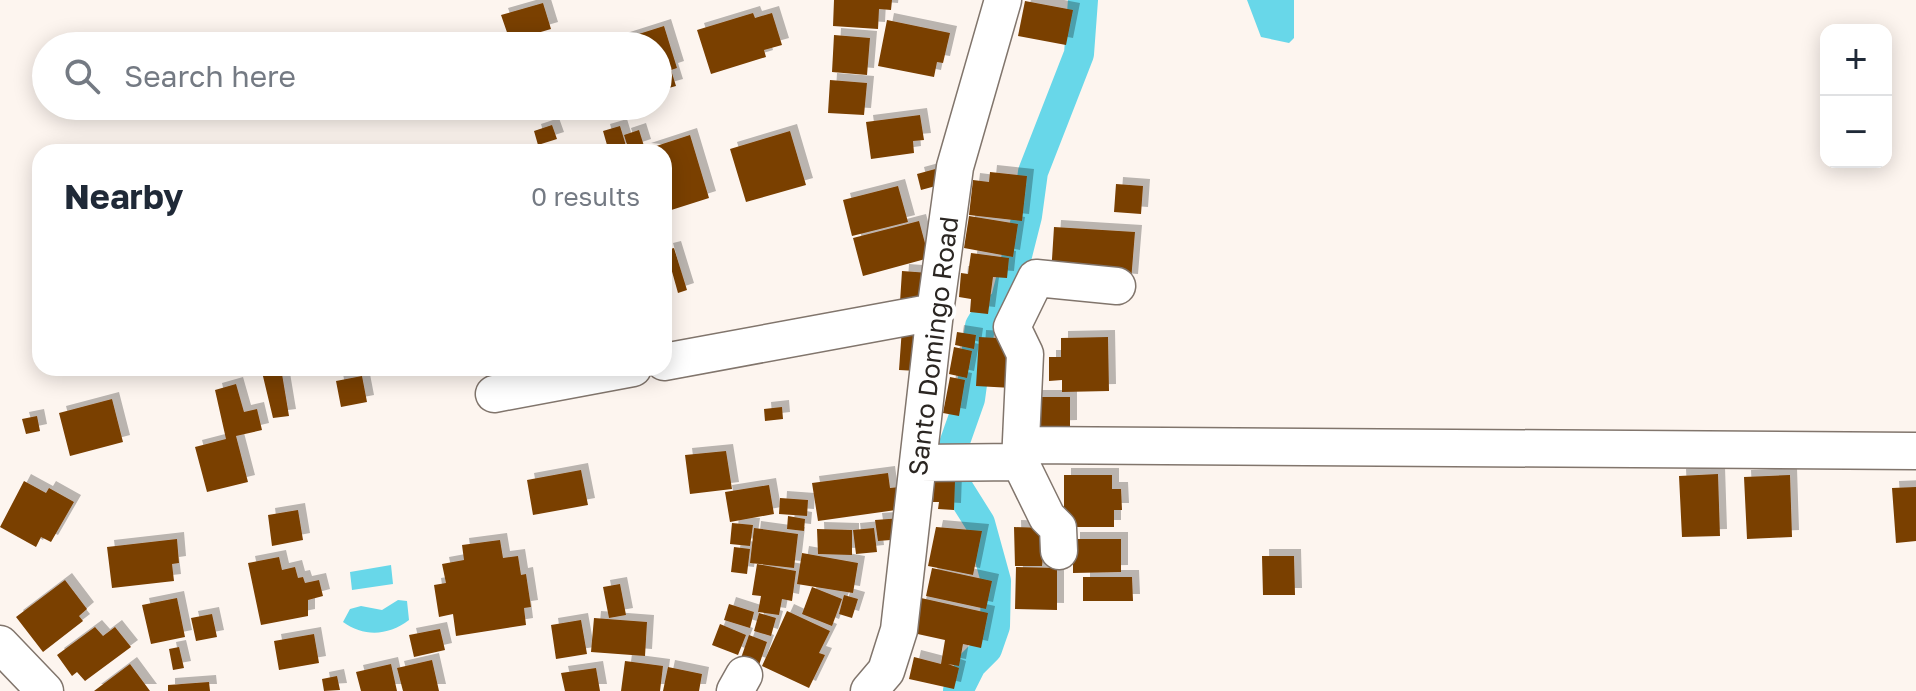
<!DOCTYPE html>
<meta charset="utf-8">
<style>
body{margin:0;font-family:"Golos Text",sans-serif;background:#f2f2f3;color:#1f2937}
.controls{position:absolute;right:24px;top:24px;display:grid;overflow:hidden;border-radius:16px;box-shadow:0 4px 20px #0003}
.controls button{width:72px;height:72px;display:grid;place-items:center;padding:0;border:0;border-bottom:2px solid #e0e1e3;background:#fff;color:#1f2937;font:40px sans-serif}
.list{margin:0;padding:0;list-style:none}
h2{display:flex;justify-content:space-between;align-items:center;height:104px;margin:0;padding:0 32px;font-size:34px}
h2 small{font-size:26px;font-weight:400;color:#747a83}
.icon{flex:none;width:44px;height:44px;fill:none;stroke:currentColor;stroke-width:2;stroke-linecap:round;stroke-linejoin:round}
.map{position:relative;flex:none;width:1916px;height:691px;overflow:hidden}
.search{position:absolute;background:#fff;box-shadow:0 4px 20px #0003;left:32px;top:32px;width:640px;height:88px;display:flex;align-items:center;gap:20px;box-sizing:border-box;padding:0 28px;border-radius:44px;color:#747a83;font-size:30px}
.panel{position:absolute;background:#fff;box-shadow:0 4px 20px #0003;left:32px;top:144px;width:640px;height:232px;border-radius:24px}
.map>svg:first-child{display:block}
</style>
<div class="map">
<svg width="1916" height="691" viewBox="0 0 1916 691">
<defs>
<filter id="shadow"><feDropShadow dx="7" dy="-7" stdDeviation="0" flood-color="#0004"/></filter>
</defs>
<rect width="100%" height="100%" fill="#fdf5ef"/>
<path fill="#68d7e9" d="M 1247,0 L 1294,0 L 1294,38 L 1289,43 L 1261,37 Z
M 391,565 L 393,584 L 352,590 L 350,572 Z
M 398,600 L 407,601 L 409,620 C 388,636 364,637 343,622 L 350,609 L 361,606 L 382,610 Z"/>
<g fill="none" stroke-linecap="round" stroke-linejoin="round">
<path stroke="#68d7e9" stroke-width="30" d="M 958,691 L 971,665 L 987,649 L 995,626 L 996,581 L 980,523 L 958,488 L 952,450 L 970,399 L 980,326 L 986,316 L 1005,303 L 1027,216 L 1033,172 L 1079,54 L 1083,0"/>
</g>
<path fill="#7a3f02" filter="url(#shadow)" d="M 834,0 L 892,0 L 891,10 L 879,9 L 878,29 L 833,26 Z
M 1025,1 L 1073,10 L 1066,45 L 1018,36 Z
M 543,3 L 551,29 L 510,41 L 501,15 Z
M 753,13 L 755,18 L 772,13 L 782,45 L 764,50 L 766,57 L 711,74 L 697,30 Z
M 887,20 L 950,33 L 943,63 L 937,62 L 934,77 L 878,66 Z
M 664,26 L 677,68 L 671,70 L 676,86 L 658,91 L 658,46 L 601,46 Z
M 834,35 L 870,38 L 867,75 L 832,72 Z
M 830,80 L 867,83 L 864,115 L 828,113 Z
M 920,115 L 924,140 L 913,141 L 914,153 L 871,159 L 866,122 Z
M 552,125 L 557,139 L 538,145 L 534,131 Z
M 620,126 L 627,149 L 609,152 L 603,131 Z
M 639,130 L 644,146 L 629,151 L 624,135 Z
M 790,131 L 806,185 L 746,202 L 730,149 Z
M 690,135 L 709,198 L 665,212 L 664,152 L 644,150 Z
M 939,168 L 943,184 L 921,190 L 917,174 Z
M 990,172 L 1027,176 L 1022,221 L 969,215 L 973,180 L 989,182 Z
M 1116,184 L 1143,186 L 1141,214 L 1114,212 Z
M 898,186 L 908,222 L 852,236 L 843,200 Z
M 969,216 L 1018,224 L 1013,257 L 964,248 Z
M 919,221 L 929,258 L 863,276 L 853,238 Z
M 1054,227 L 1135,232 L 1131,281 L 1051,275 Z
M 674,248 L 687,290 L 678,293 L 666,250 Z
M 971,253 L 1009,258 L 1007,278 L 993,277 L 988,314 L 970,312 L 971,299 L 959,297 L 961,273 L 968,274 Z
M 902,271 L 929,273 L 927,304 L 900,302 Z
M 902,328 L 921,330 L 918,371 L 899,370 Z
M 957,332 L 976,335 L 974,349 L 955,345 Z
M 979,337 L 1015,339 L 1012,388 L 976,386 Z
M 1108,337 L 1109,391 L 1062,392 L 1062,380 L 1049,381 L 1049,357 L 1061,357 L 1061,338 Z
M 954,347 L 972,351 L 967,378 L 949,374 Z
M 261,368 L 281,368 L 289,416 L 273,418 Z
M 362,376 L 367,402 L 341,407 L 336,381 Z
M 950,377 L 965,380 L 959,416 L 943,413 Z
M 236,384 L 244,412 L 257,409 L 262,430 L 236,436 L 248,482 L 207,492 L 195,447 L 226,439 L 215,390 Z
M 1035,397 L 1070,397 L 1070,427 L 1036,428 Z
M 112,399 L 123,442 L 70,456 L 59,413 Z
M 782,407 L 783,419 L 765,421 L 764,409 Z
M 37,416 L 40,431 L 26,434 L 22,419 Z
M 726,451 L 732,489 L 690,494 L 685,455 Z
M 581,470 L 588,505 L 533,515 L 527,480 Z
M 888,473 L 890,488 L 900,487 L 903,509 L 818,521 L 812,483 Z
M 1718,474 L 1720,536 L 1682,537 L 1679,476 Z
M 1064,475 L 1112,475 L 1112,489 L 1121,489 L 1122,510 L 1114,510 L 1114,527 L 1064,527 Z
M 1790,475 L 1792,537 L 1747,539 L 1744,477 Z
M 934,480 L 955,481 L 954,510 L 938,509 L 939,502 L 933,502 Z
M 24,481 L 46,493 L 49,488 L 74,502 L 51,542 L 41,537 L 36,547 L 0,527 Z
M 769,485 L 774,514 L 730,522 L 725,492 Z
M 1916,487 L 1916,541 L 1896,543 L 1892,488 Z
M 780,498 L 808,500 L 807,516 L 779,514 Z
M 298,510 L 303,540 L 272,546 L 268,515 Z
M 788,516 L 805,519 L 804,531 L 787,529 Z
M 902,518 L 903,539 L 878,541 L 875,520 Z
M 732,523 L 753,525 L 750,546 L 730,544 Z
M 936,527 L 982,531 L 973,575 L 928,566 Z
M 1014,527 L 1046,528 L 1042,566 L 1015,566 Z
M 754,528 L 798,534 L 794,568 L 750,563 Z
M 874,528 L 877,552 L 856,554 L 853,530 Z
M 817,529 L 852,530 L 852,555 L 818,554 Z
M 177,539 L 179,563 L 172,564 L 174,581 L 112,588 L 107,547 Z
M 1073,539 L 1121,539 L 1121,572 L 1073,573 Z
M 500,540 L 503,558 L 518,556 L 521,575 L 526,574 L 531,607 L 524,608 L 526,625 L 456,636 L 453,614 L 439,617 L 434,585 L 446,583 L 442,564 L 464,560 L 462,545 Z
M 734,547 L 750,549 L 747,574 L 731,572 Z
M 802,553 L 858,563 L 853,593 L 797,584 Z
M 1262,556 L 1294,556 L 1295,595 L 1263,595 Z
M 279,557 L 282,570 L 295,567 L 298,578 L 303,577 L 305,583 L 319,580 L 323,596 L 308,600 L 308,616 L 261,625 L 248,563 Z
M 757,564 L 796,571 L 792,601 L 782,599 L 779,615 L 758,612 L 761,596 L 752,595 Z
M 1016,567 L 1057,568 L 1057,610 L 1015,609 Z
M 932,568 L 992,581 L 986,609 L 926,596 Z
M 1083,577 L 1132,577 L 1133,601 L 1083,601 Z
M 65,580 L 87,609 L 79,616 L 83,621 L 43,652 L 16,617 Z
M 620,584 L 626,615 L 609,618 L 603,587 Z
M 812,587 L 842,599 L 832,626 L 802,614 Z
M 844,595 L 858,599 L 852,618 L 839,614 Z
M 177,598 L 185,637 L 151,644 L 142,605 Z
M 921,598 L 988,613 L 981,648 L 963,644 L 959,666 L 948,664 L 959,668 L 954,689 L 909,679 L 914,657 L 941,664 L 945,640 L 913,633 Z
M 729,604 L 754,612 L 750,628 L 724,620 Z
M 787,611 L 830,631 L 819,653 L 825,655 L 809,688 L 762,666 Z
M 759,613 L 776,618 L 771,636 L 754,631 Z
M 212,614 L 217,637 L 196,641 L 191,618 Z
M 594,618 L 647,622 L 645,656 L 591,652 Z
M 581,620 L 587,654 L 556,659 L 551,625 Z
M 720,624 L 746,635 L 738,655 L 712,645 Z
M 95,627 L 103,636 L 115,627 L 131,647 L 85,681 L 77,672 L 72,676 L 57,655 Z
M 440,629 L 445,650 L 414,657 L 409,635 Z
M 314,634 L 319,663 L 279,670 L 274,641 Z
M 749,635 L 767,642 L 759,665 L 741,658 Z
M 179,647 L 184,668 L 173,670 L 169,649 Z
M 432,660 L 439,691 L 403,691 L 397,668 Z
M 625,661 L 663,666 L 660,691 L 621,691 Z
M 130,664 L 150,691 L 94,691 Z
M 391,664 L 397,691 L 361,691 L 356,672 Z
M 668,667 L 702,674 L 699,691 L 663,691 Z
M 596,668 L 600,691 L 565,691 L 561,673 Z
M 337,676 L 340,690 L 324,691 L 322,679 Z
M 209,682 L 210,691 L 168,691 L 168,685 Z"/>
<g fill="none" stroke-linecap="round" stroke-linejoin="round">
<defs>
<path id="minor" d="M 664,362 L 935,312
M 494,394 L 633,368
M 1022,445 L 1916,451
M 1020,462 L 1047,517 L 1058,528 L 1059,551
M 920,463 L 1020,462 L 1025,354 L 1012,327 L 1036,278 L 1117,286
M 0,644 L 45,691
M 735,691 L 744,675
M 869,691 L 886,671 L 899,630 L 935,312 L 955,167 L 1003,0"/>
</defs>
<use href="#minor" stroke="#81756c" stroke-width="39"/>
<use href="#minor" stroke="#fff" stroke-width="36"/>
</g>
<g text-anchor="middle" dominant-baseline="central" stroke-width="8" stroke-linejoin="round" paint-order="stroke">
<g font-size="26" fill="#2b2622" stroke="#fff">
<text transform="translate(933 346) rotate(-83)">Santo Domingo Road</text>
</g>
</g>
</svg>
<div class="controls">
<button>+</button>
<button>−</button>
</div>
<div class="search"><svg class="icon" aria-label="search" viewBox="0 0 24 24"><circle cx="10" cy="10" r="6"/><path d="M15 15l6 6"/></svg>Search here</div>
<section class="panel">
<h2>Nearby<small>0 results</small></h2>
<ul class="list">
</ul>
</section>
</div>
